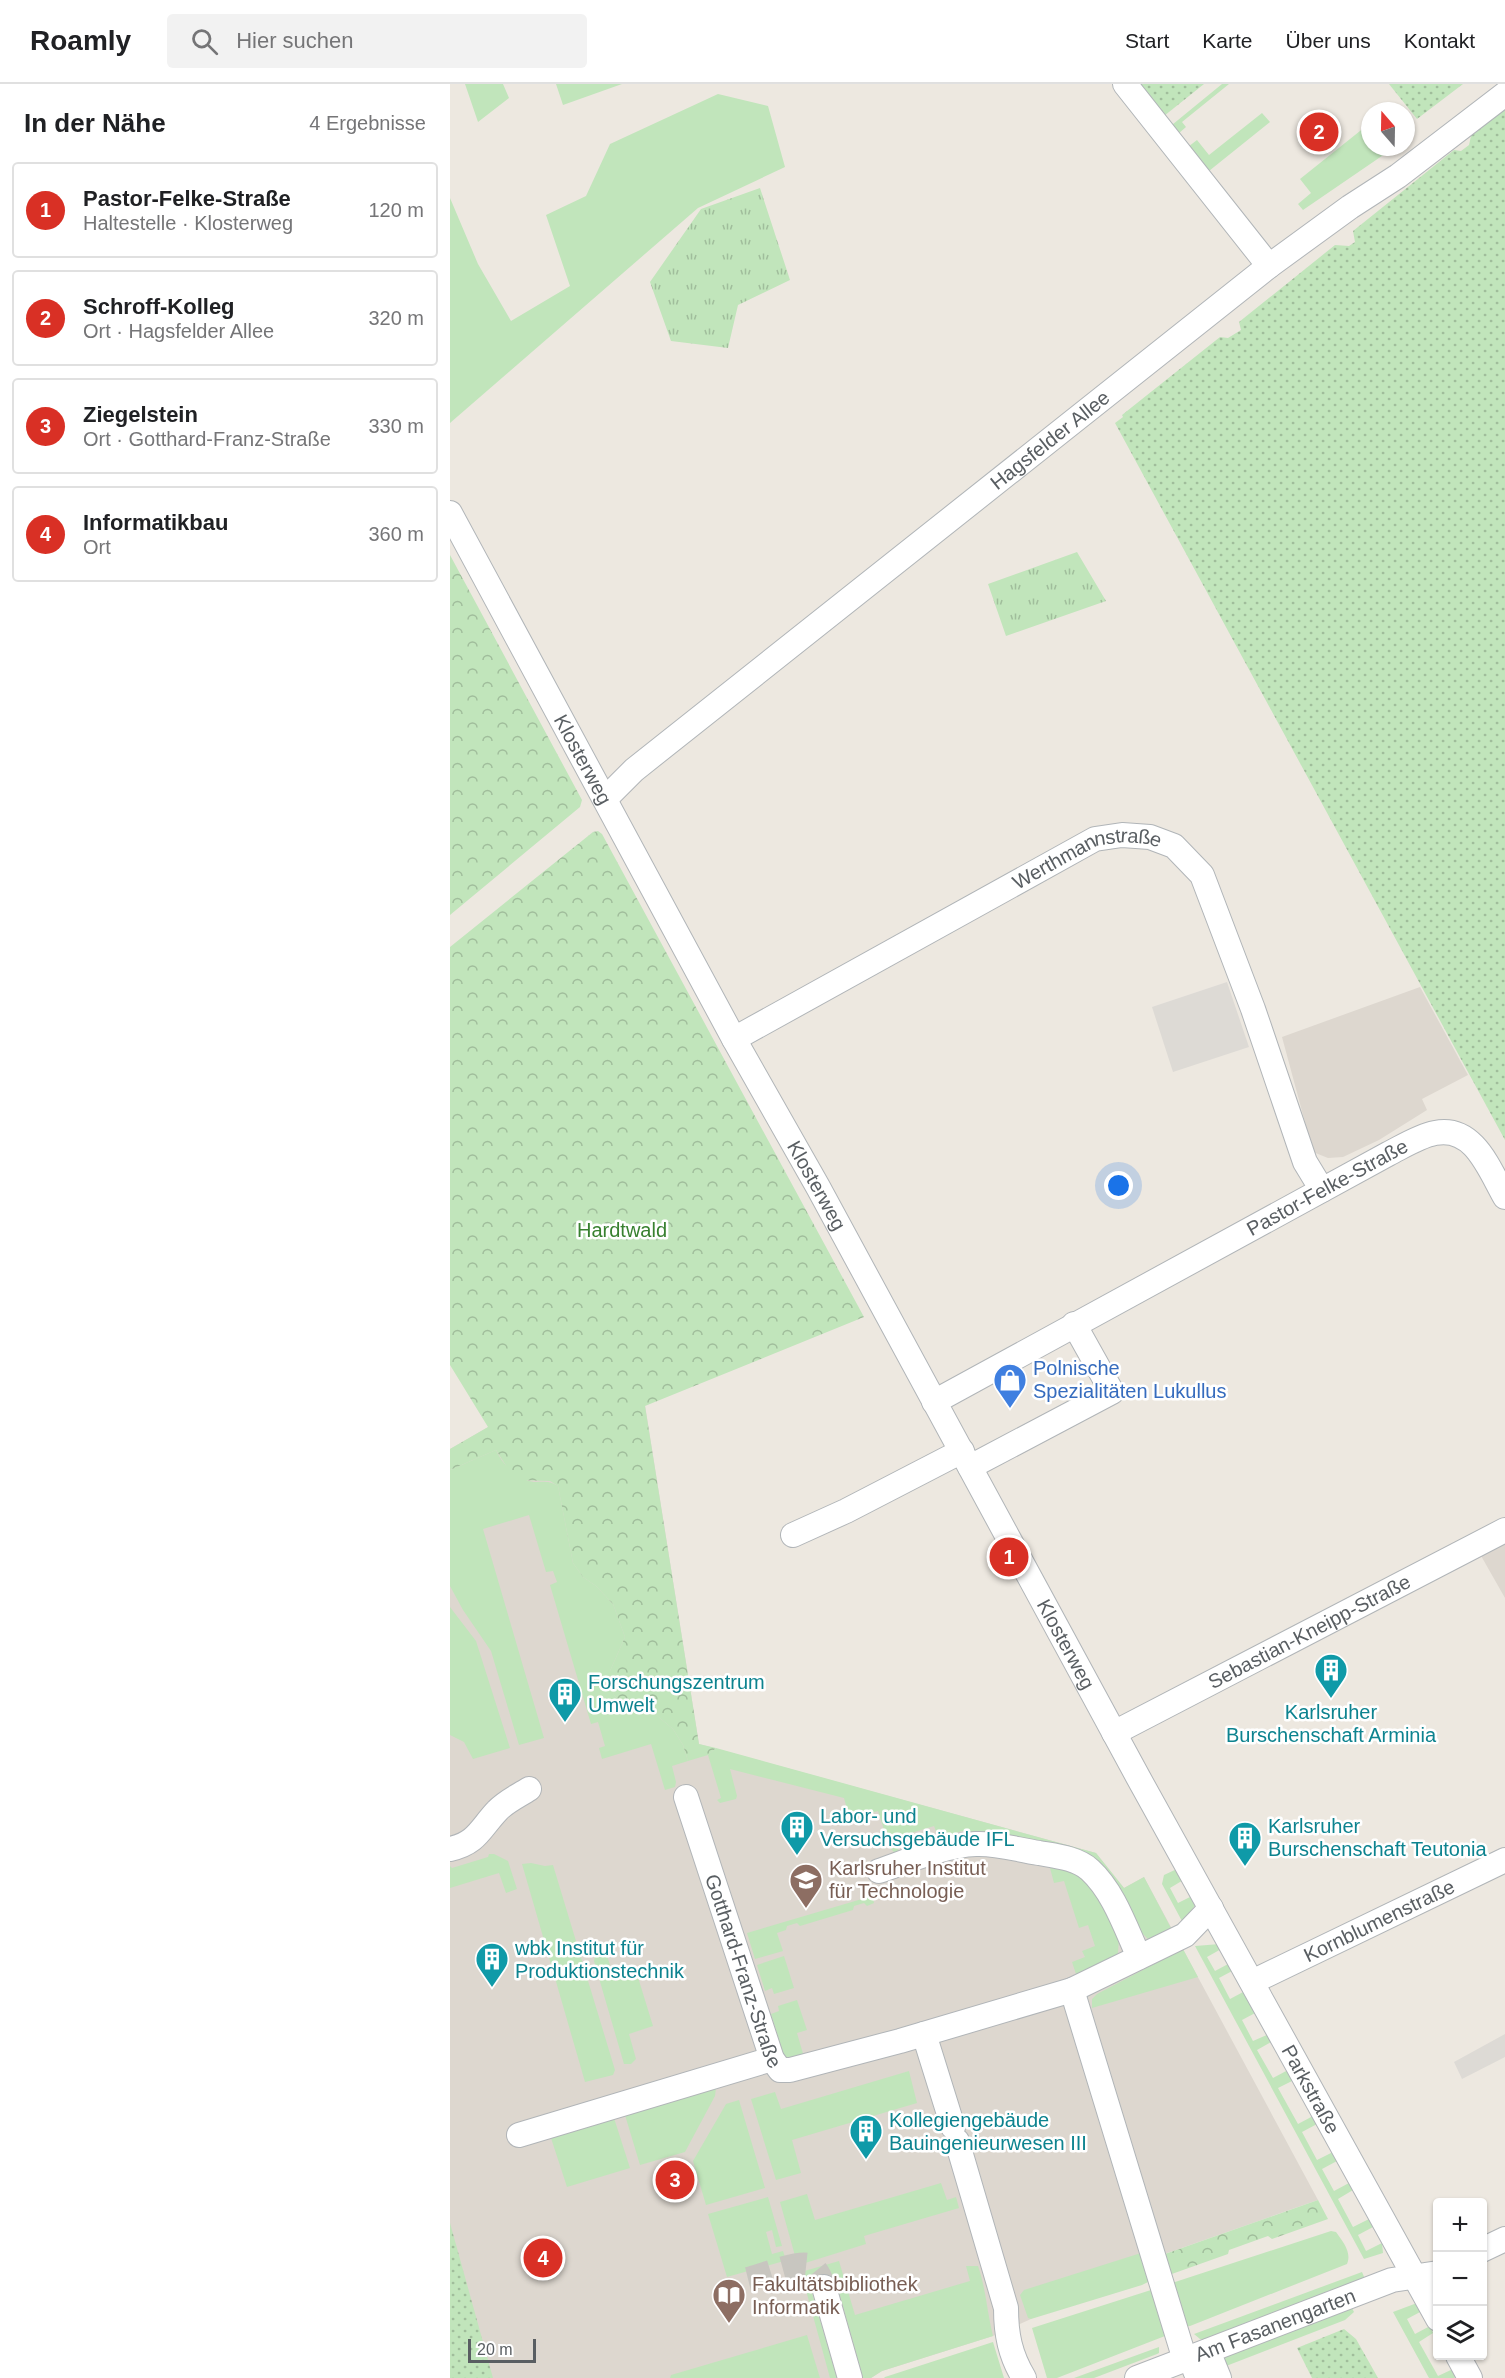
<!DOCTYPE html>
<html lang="de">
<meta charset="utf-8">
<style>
body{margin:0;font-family:Helvetica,sans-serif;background:#f2f2f2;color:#202124}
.controls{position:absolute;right:18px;bottom:18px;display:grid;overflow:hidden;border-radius:6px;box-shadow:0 2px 4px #0004}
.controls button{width:54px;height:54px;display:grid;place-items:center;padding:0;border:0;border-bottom:2px solid #e0e0e0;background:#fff;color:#202124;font:30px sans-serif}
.compass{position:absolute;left:911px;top:18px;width:54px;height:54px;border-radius:50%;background:#fff;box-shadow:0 2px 4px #0004;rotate:340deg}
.scale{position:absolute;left:18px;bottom:15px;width:68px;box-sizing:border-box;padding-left:6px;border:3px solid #595e62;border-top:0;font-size:16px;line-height:21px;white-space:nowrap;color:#595e62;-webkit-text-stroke:4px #fff;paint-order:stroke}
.you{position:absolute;left:669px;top:1102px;width:21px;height:21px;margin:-15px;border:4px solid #fff;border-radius:50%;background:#1a73e8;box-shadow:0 0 0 9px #1a73e833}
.badge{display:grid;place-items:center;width:39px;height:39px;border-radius:50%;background:#d93025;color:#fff;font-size:20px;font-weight:700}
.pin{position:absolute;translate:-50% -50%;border:3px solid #fff;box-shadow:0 2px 6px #0006}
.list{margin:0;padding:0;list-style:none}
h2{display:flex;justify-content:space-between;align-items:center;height:78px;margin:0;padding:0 24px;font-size:26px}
h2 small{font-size:20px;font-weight:400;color:#757577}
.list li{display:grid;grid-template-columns:39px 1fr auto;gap:18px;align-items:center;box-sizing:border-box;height:96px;margin:0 12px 12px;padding:0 12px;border:2px solid #e0e0e0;border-radius:6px}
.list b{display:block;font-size:22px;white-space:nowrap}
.list p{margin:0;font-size:20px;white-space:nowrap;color:#757577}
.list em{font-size:20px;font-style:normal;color:#757577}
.icon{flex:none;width:33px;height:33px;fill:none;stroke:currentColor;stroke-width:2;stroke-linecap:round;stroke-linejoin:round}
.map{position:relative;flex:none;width:1055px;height:2294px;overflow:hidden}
header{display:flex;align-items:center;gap:36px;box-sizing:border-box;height:84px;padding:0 30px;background:#fff;border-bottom:2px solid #e0e0e0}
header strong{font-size:28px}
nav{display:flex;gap:33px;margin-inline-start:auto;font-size:21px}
.search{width:420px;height:54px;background:#f2f2f2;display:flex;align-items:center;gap:15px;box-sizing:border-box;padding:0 21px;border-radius:6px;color:#757577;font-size:22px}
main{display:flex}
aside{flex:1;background:#fff}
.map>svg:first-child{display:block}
</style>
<header>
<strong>Roamly</strong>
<div class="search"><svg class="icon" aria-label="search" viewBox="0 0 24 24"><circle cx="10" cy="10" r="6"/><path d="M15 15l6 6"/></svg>Hier suchen</div>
<nav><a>Start</a><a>Karte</a><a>Über uns</a><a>Kontakt</a></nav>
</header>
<main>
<aside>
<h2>In der Nähe<small>4 Ergebnisse</small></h2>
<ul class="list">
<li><span class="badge">1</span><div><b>Pastor-Felke-Straße</b><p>Haltestelle · Klosterweg</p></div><em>120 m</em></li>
<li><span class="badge">2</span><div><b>Schroff-Kolleg</b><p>Ort · Hagsfelder Allee</p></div><em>320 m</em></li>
<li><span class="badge">3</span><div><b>Ziegelstein</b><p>Ort · Gotthard-Franz-Straße</p></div><em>330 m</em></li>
<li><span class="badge">4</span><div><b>Informatikbau</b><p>Ort</p></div><em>360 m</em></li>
</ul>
</aside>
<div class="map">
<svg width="1055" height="2294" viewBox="0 0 1055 2294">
<defs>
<pattern id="forest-crowns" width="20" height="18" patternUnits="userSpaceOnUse" patternTransform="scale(1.5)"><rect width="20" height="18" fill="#c1e5bb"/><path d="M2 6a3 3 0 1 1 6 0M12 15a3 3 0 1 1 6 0" fill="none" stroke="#a0bd9b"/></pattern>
<pattern id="park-tufts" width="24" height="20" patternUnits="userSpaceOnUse" patternTransform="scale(1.5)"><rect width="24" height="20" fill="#c1e5bb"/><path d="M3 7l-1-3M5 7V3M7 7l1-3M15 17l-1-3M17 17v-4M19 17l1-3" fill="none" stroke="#a0bd9b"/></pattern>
<pattern id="garden-dots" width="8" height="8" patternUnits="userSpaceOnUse" patternTransform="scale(1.5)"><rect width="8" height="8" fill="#c1e5bb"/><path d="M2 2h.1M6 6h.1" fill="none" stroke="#a0bd9b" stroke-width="1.8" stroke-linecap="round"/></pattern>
</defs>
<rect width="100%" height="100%" fill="#ede8e0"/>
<path fill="#dddad5" d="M 777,898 L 799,963 L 723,988 L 702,923 Z
M 1055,1950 L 1055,1973 L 1012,1995 L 1004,1978 Z"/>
<path fill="#ddd7cf" d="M 970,903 L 1018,991 L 972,1015 L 977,1026 L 929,1056 L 893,1073 L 878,1074 L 863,1068 L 832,953 Z
M 195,1321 L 249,1660 L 646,1769 L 674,1804 L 694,1793 L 868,2116 L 703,2174 L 586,2211 L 581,2235 L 543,2252 L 432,2287 L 421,2294 L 0,2294 L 0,1365 L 54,1334 Z
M 1055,1458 L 1055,1514 L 1030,1470 Z"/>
<path fill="#c1e5bb" d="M 15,0 L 53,0 L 59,14 L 28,38 Z
M 106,0 L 172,0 L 113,21 Z
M 772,0 L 779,0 L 732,38 L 736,43 L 728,50 L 717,45 Z
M 268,10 L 318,22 L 335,83 L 248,124 L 0,339 L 0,114 L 28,180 L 61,237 L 120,202 L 96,131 L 136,112 L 160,60 Z
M 812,29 L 820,38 L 754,91 L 734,66 L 747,56 L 759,71 Z
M 920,39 L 920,63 L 945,63 L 853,126 L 848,120 L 861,109 L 850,95 Z
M 46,1366 C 51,1378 63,1391 76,1396 C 87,1401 95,1394 108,1402 L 123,1479 L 133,1493 L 146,1502 L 163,1520 L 175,1553 L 160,1587 L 164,1611 L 180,1627 L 205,1630 L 223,1645 L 233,1661 L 238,1677 L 222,1682 L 226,1698 L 225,1703 L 215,1706 L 201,1660 L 152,1675 L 149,1664 L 155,1662 L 148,1638 L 141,1640 L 100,1501 L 107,1498 L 103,1487 L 96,1488 L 79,1431 L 33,1445 L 94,1654 L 69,1661 L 41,1567 L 13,1526 L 0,1502 L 0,1386 Z
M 0,1523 L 26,1557 L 60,1664 L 23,1675 L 14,1658 L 0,1651 Z
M 266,1664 L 646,1769 L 674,1804 L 694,1793 L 722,1846 L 698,1855 L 692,1849 L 671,1806 L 562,1752 L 512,1747 L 489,1755 L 484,1742 L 445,1754 L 449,1768 L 445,1769 L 440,1764 L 428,1727 L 400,1736 L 394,1714 L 280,1685 L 287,1712 L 286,1715 L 270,1719 L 267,1716 L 271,1714 L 258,1671 Z
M 39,1770 L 44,1770 L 58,1777 L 67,1805 L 56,1809 L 49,1789 L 0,1804 L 0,1782 L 2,1784 L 38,1773 Z
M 81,1779 L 95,1782 L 103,1781 L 165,1986 L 163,1991 L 135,1998 L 72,1780 Z
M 606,1782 L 626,1789 L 646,1809 L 669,1854 L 668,1869 L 664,1874 L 626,1890 L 622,1878 L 635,1873 L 632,1867 L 645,1862 L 638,1841 L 629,1844 L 614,1797 L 604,1799 L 600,1784 Z
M 729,1784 L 735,1795 L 720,1804 L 728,1819 L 744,1811 L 747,1818 L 733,1839 L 712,1800 L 714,1791 Z
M 422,1812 L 424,1819 L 417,1822 L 414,1819 L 404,1822 L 403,1826 L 350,1842 L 347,1839 L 337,1842 L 336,1846 L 327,1849 L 333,1867 L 305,1875 L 297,1849 Z
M 770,1860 L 773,1864 L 757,1873 L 765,1887 L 780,1879 L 784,1886 L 769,1894 L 780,1915 L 795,1907 L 807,1928 L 792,1936 L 803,1957 L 819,1950 L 823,1957 L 807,1966 L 823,1994 L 838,1986 L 844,1996 L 828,2004 L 848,2040 L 863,2032 L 867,2040 L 852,2048 L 867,2076 L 883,2068 L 887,2077 L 872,2085 L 884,2107 L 899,2099 L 903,2106 L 888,2115 L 903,2143 L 919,2135 L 923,2143 L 908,2151 L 916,2167 L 932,2159 L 933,2169 L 914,2175 L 745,1862 Z
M 154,1862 L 165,1897 L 187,1890 L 203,1942 L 179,1950 L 186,1975 L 181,1980 L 174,1980 L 144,1877 L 146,1867 Z
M 733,1865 L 748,1893 L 642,1924 L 642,1915 L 647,1910 Z
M 334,1872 L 344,1904 L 324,1910 L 322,1904 L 315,1907 L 307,1881 Z
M 347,1916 L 357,1946 L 347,1949 L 354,1973 L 335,1975 L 321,1930 L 329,1927 L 328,1922 Z
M 459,1987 L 467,2019 L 342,2056 L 351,2089 L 326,2096 L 301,2015 L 325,2008 L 331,2025 Z
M 266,2004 L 265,2012 L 235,2068 L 190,2081 L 175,2031 Z
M 289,2016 L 315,2104 L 256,2121 L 243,2077 L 276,2020 Z
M 164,2034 L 180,2084 L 117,2103 L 101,2054 Z
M 491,2099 L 497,2116 L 506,2113 L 509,2124 L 414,2152 L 416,2160 L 352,2180 L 347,2179 L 330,2118 L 357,2110 L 365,2136 Z
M 318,2113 L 332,2162 L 326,2163 L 322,2146 L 316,2148 L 322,2170 L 333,2167 L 335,2173 L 334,2177 L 277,2193 L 258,2130 Z
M 881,2147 L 886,2148 C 893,2158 902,2168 897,2180 L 740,2242 L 733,2243 L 722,2199 Z
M 691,2169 L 698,2189 L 698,2198 L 692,2201 L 581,2235 L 578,2234 L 570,2211 L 574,2206 Z
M 389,2177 L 405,2231 L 520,2197 L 516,2182 L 528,2182 C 536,2205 537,2228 543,2252 L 432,2287 L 421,2294 L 413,2294 L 385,2194 L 360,2202 L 387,2294 L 380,2294 L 351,2188 Z
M 912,2188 L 915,2195 L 756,2255 L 750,2255 L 744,2250 Z
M 701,2206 L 715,2252 L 607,2294 L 597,2294 L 582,2244 Z
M 967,2219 L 972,2227 L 957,2235 L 965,2250 L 980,2242 L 983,2249 L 969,2258 L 988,2292 L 1003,2285 L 1007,2292 L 1004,2294 L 979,2294 L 943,2228 Z
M 902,2224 L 904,2228 L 895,2236 L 771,2284 L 765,2277 Z
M 357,2251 L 370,2294 L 220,2294 L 221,2291 Z
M 543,2258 L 554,2294 L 434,2294 L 435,2293 Z
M 709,2263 L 709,2269 L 707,2270 L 644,2294 L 624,2294 Z"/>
<path fill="url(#forest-crowns)" d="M 0,471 L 132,716 L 130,723 L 0,831 Z
M 148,747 L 152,750 L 414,1233 L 195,1322 L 249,1660 L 266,1664 L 258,1671 L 238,1677 L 233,1661 L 223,1645 L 205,1630 L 181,1627 L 164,1611 L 160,1598 L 160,1587 L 175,1553 L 163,1520 L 146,1502 L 133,1493 L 123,1479 L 108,1402 L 100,1397 L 65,1396 L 46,1366 L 0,1386 L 0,1365 L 38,1343 L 0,1281 L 0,863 L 143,748 Z
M 868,2116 L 878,2135 L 822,2155 L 818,2152 L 779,2166 L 778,2170 L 719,2191 L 712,2171 Z"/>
<path fill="url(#park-tufts)" d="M 310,104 L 340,196 L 288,221 L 278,264 L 221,257 L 200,198 L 251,125 Z
M 627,468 L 656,517 L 556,552 L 538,500 Z"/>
<path fill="url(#garden-dots)" d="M 682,0 L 754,0 L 709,36 Z
M 939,0 L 1013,0 L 967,35 Z
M 1055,25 L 1055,1056 L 665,339 L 673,333 L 672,331 L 770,253 L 778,254 L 791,246 L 789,238 L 885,161 L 899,162 L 905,158 L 903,147 L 1004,66 L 1011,67 L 1019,61 L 1021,52 Z
M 0,2139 L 43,2294 L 0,2294 Z
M 894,2245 L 906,2255 L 928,2294 L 862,2294 L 847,2264 Z"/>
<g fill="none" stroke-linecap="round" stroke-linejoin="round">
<path stroke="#c8c6c0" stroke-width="24" stroke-dasharray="24 12" stroke-linecap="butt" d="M 298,2195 C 310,2192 346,2178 358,2181 C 368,2184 371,2195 374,2203"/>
<defs>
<g id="minor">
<path d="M 675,0 L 819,182"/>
<path id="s1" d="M 0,429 L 284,955 L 368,1103 L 688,1693 L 988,2235"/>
<path id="s2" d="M 155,715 L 184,686 L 819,182 L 900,123 L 948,92 L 1055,10"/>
<path id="s3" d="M 284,955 L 645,755 L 672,751 L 700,753 L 724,762 L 752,791 L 803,925 L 855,1078 L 872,1106"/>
<path id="s4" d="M 484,1318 L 938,1070 C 952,1063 969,1052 985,1049 C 1024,1041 1039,1085 1055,1113"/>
<path d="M 520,1383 L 662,1308 L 624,1240"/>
<path d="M 343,1451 L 396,1427 L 512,1367"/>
<path id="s5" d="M 664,1649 L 1055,1446"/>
<path id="s6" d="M 236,1713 L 322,1975 L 330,1986 L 340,1986 L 450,1957 L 622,1906 L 735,1851 L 761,1824"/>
<path d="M 0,1765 C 27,1759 30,1745 47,1727 C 55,1718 68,1712 79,1705"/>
<path d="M 429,1787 C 458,1777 495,1761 526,1760 C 547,1759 568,1766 589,1769 C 606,1772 627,1774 640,1786 C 664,1808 676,1845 689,1873"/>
<path id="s7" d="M 802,1898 L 1055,1776"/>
<path d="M 622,1906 L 735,2276"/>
<path d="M 474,1950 L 503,2043"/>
<path d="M 69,2051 L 322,1975"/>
<path d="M 507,2057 L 556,2224 C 556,2250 560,2271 574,2294"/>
<path d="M 1032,2166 L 1055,2155"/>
<path d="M 374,2203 L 400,2294"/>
<path d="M 758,2267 L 769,2294"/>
<path d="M 1008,2272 L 1020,2294"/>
<path d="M 740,2274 L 748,2294"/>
<path id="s8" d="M 687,2294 L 942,2196 L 988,2189"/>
</g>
</defs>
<use href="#minor" stroke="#b1b5b8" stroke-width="26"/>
<use href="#minor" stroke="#fff" stroke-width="24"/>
</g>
<defs>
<symbol id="shop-pin" viewBox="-11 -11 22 30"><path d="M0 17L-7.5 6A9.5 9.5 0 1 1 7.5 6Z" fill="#3f7fe0" stroke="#fff"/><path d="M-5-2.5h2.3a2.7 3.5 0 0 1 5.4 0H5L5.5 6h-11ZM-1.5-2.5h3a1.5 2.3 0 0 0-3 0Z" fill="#fff"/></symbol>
<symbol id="building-pin" viewBox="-11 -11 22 30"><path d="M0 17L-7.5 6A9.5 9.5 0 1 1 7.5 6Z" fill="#0f9aa8" stroke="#fff"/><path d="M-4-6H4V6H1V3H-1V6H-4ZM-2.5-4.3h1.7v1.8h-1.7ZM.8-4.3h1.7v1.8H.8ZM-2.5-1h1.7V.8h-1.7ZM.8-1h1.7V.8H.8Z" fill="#fff"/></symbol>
<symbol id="university-pin" viewBox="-11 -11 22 30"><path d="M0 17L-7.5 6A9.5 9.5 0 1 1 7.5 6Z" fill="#8d6e63" stroke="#fff"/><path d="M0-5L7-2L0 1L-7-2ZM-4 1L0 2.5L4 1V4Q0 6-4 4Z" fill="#fff"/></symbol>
<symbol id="library-pin" viewBox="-11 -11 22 30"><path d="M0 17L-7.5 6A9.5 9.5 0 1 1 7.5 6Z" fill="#8d6e63" stroke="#fff"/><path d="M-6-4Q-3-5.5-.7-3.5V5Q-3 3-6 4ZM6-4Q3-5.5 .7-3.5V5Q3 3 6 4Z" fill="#fff"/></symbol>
</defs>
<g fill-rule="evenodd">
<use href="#shop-pin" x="541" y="1277" width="38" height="52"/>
<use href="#building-pin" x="862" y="1567" width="38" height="52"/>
<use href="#building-pin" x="96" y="1591" width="38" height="52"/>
<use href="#building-pin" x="328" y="1724" width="38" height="52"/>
<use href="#building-pin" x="776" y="1735" width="38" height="52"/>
<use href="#university-pin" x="337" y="1777" width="38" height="52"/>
<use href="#building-pin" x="23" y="1856" width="38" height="52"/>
<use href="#building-pin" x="397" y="2028" width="38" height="52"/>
<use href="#library-pin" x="260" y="2192" width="38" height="52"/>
</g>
<g text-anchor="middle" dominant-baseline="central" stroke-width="5" stroke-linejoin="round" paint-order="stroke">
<g font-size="20" fill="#595e62" stroke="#fff">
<text stroke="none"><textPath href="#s2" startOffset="572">Hagsfelder Allee</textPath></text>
<text stroke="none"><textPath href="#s1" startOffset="280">Klosterweg</textPath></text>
<text stroke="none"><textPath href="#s3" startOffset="400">Werthmannstraße</textPath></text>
<text stroke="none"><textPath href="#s1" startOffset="766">Klosterweg</textPath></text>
<text stroke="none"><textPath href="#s4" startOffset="448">Pastor-Felke-Straße</textPath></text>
<text stroke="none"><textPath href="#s5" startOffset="220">Sebastian-Kneipp-Straße</textPath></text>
<text stroke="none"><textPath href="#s1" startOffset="1288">Klosterweg</textPath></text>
<text stroke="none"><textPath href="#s7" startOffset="141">Kornblumenstraße</textPath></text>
<text stroke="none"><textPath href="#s6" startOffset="183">Gotthard-Franz-Straße</textPath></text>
<text stroke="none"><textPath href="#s1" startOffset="1796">Parkstraße</textPath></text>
<text stroke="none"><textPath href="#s8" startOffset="148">Am Fasanengarten</textPath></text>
</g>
<g font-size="20" fill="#388130" stroke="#fff">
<text x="172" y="1146">Hardtwald</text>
</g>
<g font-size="20" fill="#366cbe" stroke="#fff" text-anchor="start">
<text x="583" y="1284">Polnische<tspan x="583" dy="23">Spezialitäten Lukullus</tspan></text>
</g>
<g font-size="20" fill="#0d838f" stroke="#fff" text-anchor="start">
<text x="138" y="1598">Forschungszentrum<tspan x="138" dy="23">Umwelt</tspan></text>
<text x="881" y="1628" text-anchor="middle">Karlsruher<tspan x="881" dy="23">Burschenschaft Arminia</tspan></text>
<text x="370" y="1732">Labor- und<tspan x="370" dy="23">Versuchsgebäude IFL</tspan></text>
<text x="818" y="1742">Karlsruher<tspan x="818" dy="23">Burschenschaft Teutonia</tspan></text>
<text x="65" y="1864">wbk Institut für<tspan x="65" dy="23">Produktionstechnik</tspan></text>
<text x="439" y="2036">Kollegiengebäude<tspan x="439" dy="23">Bauingenieurwesen III</tspan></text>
</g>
<g font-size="20" fill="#785e54" stroke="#fff" text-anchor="start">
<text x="379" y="1784">Karlsruher Institut<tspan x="379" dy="23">für Technologie</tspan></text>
<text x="302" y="2200">Fakultätsbibliothek<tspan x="302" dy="23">Informatik</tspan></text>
</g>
</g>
</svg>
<div class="controls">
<button>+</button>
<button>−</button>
<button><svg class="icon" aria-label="layers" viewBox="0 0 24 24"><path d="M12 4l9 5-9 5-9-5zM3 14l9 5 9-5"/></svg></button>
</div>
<svg class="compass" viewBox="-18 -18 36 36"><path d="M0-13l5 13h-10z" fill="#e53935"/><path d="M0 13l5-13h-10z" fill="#757577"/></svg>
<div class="scale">20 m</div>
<div class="you"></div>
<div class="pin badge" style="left:559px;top:1473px">1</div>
<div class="pin badge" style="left:869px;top:48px">2</div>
<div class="pin badge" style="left:225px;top:2096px">3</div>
<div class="pin badge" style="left:93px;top:2174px">4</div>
</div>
</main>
